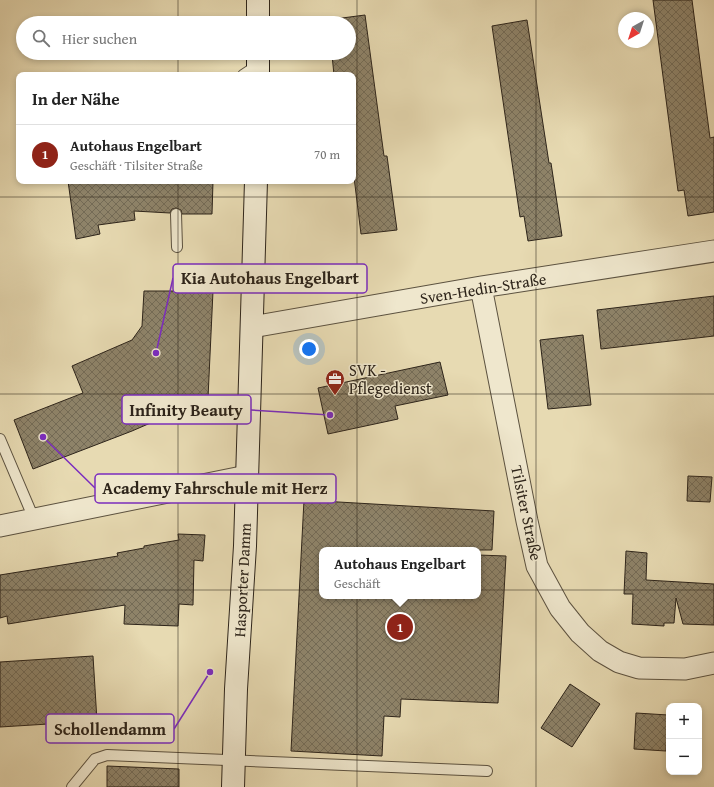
<!DOCTYPE html>
<html lang="de">
<meta charset="utf-8">
<style>
body{margin:0;font-family:"Gentium Book Plus",serif;background:#f2f2f2;color:#222}
.controls{position:absolute;right:12px;bottom:12px;display:grid;overflow:hidden;border-radius:8px;box-shadow:0 2px 6px #0003}
.controls button{width:36px;height:36px;display:grid;place-items:center;padding:0;border:0;border-bottom:1px solid #e0e0e0;background:#fff;color:#222;font:20px sans-serif}
.compass{position:absolute;left:618px;top:12px;width:36px;height:36px;border-radius:50%;background:#fff;box-shadow:0 2px 6px #0003;rotate:219deg}
.you{position:absolute;left:309px;top:349px;width:14px;height:14px;margin:-10px;border:3px solid #fff;border-radius:50%;background:#1a73e8;box-shadow:0 0 0 6px #1a73e833}
.badge{display:grid;place-items:center;width:26px;height:26px;border-radius:50%;background:#8f2418;color:#fff;font-size:13px;font-weight:700}
.pin{position:absolute;translate:-50% -50%;border:2px solid #fff;box-shadow:0 1px 4px #0006}
.popup{position:absolute;left:319px;top:547px;width:162px;height:52px;box-sizing:border-box;display:grid;place-content:center;border-radius:8px;background:#fff;filter:drop-shadow(0 1px 3px #0005);font-size:13px;white-space:nowrap;color:#767676}
.popup b{font-size:15px;color:#222}
.popup::after{content:'';position:absolute;left:50%;top:100%;margin-left:-8px;border:8px solid transparent;border-top-color:#fff}
.list{margin:0;padding:0;list-style:none}
h2{display:flex;justify-content:space-between;align-items:center;height:52px;margin:0;padding:0 16px;font-size:17px}
h2 small{font-size:13px;font-weight:400;color:#767676}
.list li{display:grid;grid-template-columns:26px 1fr auto;gap:12px;align-items:center;box-sizing:border-box;height:60px;padding:0 16px;border-top:1px solid #e0e0e0}
.list b{display:block;font-size:15px;white-space:nowrap}
.list p{margin:0;font-size:13px;white-space:nowrap;color:#767676}
.list em{font-size:13px;font-style:normal;color:#767676}
.icon{flex:none;width:22px;height:22px;fill:none;stroke:currentColor;stroke-width:2;stroke-linecap:round;stroke-linejoin:round}
.map{position:relative;flex:none;width:714px;height:787px;overflow:hidden}
.search{position:absolute;background:#fff;box-shadow:0 2px 6px #0003;left:16px;top:16px;width:340px;height:44px;display:flex;align-items:center;gap:10px;box-sizing:border-box;padding:0 14px;border-radius:22px;color:#767676;font-size:15px}
.panel{position:absolute;background:#fff;box-shadow:0 2px 6px #0003;left:16px;top:72px;width:340px;height:112px;border-radius:8px}
.map>svg:first-child{display:block}
</style>
<div class="map">
<svg width="714" height="787" viewBox="0 0 714 787">
<defs>
<pattern id="building-cross-hatch" width="8" height="8" patternUnits="userSpaceOnUse"><rect width="8" height="8" fill="#8e8369"/><path d="M0 0l8 8M0 8l8-8" fill="none" stroke="#746b56"/></pattern>
</defs>
<rect width="100%" height="100%" fill="#e7dab2"/>
<filter id="stains"><feTurbulence type="fractalNoise" baseFrequency=".005" numOctaves="4"/><feColorMatrix values="0 0 0 0 .2 0 0 0 0 .09 0 0 0 0 .02 0 0 0 .5 -.17"/></filter>
<radialGradient id="worn" r=".72"><stop offset=".6" stop-color="#630" stop-opacity="0"/><stop offset="1" stop-color="#630" stop-opacity=".3"/></radialGradient>
<path fill="url(#building-cross-hatch)" stroke="#2d241a" d="M 653,0 L 692,0 L 710,138 L 714,137 L 714,212 L 688,216 L 684,190 L 678,191 Z
M 365,15 L 384,156 L 387,156 L 397,230 L 361,234 L 353,169 L 353,75 L 334,75 L 332,55 L 332,53 L 349,53 L 349,23 L 328,23 L 327,20 Z
M 527,20 L 549,163 L 551,163 L 562,236 L 528,241 L 524,216 L 520,217 L 492,26 Z
M 68,181 L 213,181 L 212,214 L 182,214 L 181,210 L 176,208 L 172,209 L 170,213 L 134,211 L 135,220 L 98,225 L 100,234 L 76,239 Z
M 144,291 L 213,291 L 208,398 L 132,431 L 33,469 L 14,420 L 83,393 L 72,366 L 132,340 L 142,326 Z
M 714,296 L 714,336 L 601,349 L 597,310 Z
M 583,335 L 591,405 L 548,409 L 540,340 Z
M 440,362 L 448,395 L 395,406 L 398,419 L 328,434 L 318,388 Z
M 688,476 L 712,477 L 710,502 L 687,501 Z
M 304,500 L 494,511 L 492,550 L 322,550 L 322,596 L 478,596 L 478,555 L 506,556 L 498,703 L 401,699 L 400,717 L 384,716 L 382,756 L 291,751 Z
M 178,534 L 205,535 L 203,561 L 194,560 L 193,605 L 179,604 L 178,626 L 124,624 L 125,605 L 8,624 L 7,616 L 0,618 L 0,575 L 118,556 L 117,553 L 144,548 L 144,546 L 179,540 Z
M 626,551 L 647,553 L 646,580 L 714,584 L 714,625 L 683,624 L 676,598 L 674,623 L 664,623 L 664,626 L 632,624 L 633,594 L 624,594 Z
M 93,656 L 97,721 L 0,727 L 0,662 Z
M 570,684 L 600,704 L 572,747 L 541,728 Z
M 636,713 L 668,715 L 666,751 L 634,749 Z
M 107,766 L 179,769 L 179,787 L 107,787 Z"/>
<g fill="none" stroke-linecap="round" stroke-linejoin="round">
<defs>
<path id="service" d="M 243,75 L 258,65
M 176,214 L 177,247
M 0,439 L 34,519
M 72,787 L 95,759 L 107,755 L 487,771"/>
<path id="minor" d="M 481,287 L 527,521 L 537,566 L 560,608 L 580,633 L 600,651 L 619,662 L 639,668 L 685,669 L 714,663
M 252,327 L 481,287 L 714,251
M 0,526 L 247,476"/>
<path id="secondary" d="M 258,0 L 258,23
M 258,53 L 258,75
M 233,787 L 236,689 L 245,546 L 256,181"/>
</defs>
<use href="#service" stroke="#5c5240" stroke-width="12"/>
<use href="#minor" stroke="#5c5240" stroke-width="23"/>
<use href="#secondary" stroke="#2d241a" stroke-width="24"/>
<use href="#service" stroke="#efe7cd" stroke-width="10"/>
<use href="#minor" stroke="#efe7cd" stroke-width="21"/>
<use href="#secondary" stroke="#efe7cd" stroke-width="22"/>
</g>
<path fill="none" stroke="#2d241a" stroke-width="1" stroke-opacity="0.55" d="M 178,0 L 178,23M 357,0 L 357,787M 536,0 L 536,787M 178,53 L 178,75M 178,181 L 178,787M 0,197 L 714,197M 0,394 L 714,394M 0,590 L 714,590"/>
<defs>
<symbol id="office-pin" viewBox="-11 -11 22 30"><path d="M0 17L-7.5 6A9.5 9.5 0 1 1 7.5 6Z" fill="#8f2418" stroke="#efe7cd"/><path d="M-6-3h4V-5.5h4V-3h4V5H-6ZM-1-4.5V-3h2v-1.5ZM-6 0V1H6V0Z" fill="#fff"/></symbol>
</defs>
<g fill-rule="evenodd">
<use href="#office-pin" x="324" y="368" width="22" height="30"/>
</g>
<g text-anchor="middle" dominant-baseline="central" stroke-width="3" stroke-linejoin="round" paint-order="stroke">
<g font-size="16" fill="#2d241a" stroke="#efe7cd">
<text transform="translate(483 288) rotate(-9)">Sven-Hedin-Straße</text>
<text transform="translate(527 513) rotate(78)">Tilsiter Straße</text>
<text transform="translate(242 580) rotate(-87)">Hasporter Damm</text>
</g>
<g font-size="16" fill="#2d241a" stroke="#efe7cd" text-anchor="start">
<text x="349" y="370">SVK -<tspan x="349" dy="18">Pflegedienst</tspan></text>
</g>
</g>
<path fill="none" stroke="#7b2cbf" stroke-width="1.5" d="M156 353L173 278M330 415L251 410M43 437L95 488M210 672L174 729"/>
<g fill="#7b2cbf" stroke="#efe7cd" stroke-width="1.5">
<circle cx="156" cy="353" r="4"/>
<circle cx="330" cy="415" r="4"/>
<circle cx="43" cy="437" r="4"/>
<circle cx="210" cy="672" r="4"/>
</g>
<g fill="#efe7cd" stroke="#7b2cbf" stroke-width="1.5">
<rect x="173" y="264" width="194" height="29" rx="4"/>
<rect x="122" y="395" width="129" height="29" rx="4"/>
<rect x="95" y="474" width="241" height="29" rx="4"/>
<rect x="46" y="714" width="128" height="29" rx="4"/>
</g>
<g font-size="17" text-anchor="middle" font-weight="bold" fill="#2d241a">
<text x="270" y="284">Kia Autohaus Engelbart</text>
<text x="186" y="416">Infinity Beauty</text>
<text x="215" y="494">Academy Fahrschule mit Herz</text>
<text x="110" y="735">Schollendamm</text>
</g>
<rect width="100%" height="100%" filter="url(#stains)"/>
<rect width="100%" height="100%" fill="url(#worn)"/>
</svg>
<div class="controls">
<button>+</button>
<button>−</button>
</div>
<svg class="compass" viewBox="-18 -18 36 36"><path d="M0-13l5 13h-10z" fill="#e53935"/><path d="M0 13l5-13h-10z" fill="#767676"/></svg>
<div class="you"></div>
<div class="pin badge" style="left:400px;top:627px">1</div>
<div class="popup"><b>Autohaus Engelbart</b>Geschäft</div>
<div class="search"><svg class="icon" aria-label="search" viewBox="0 0 24 24"><circle cx="10" cy="10" r="6"/><path d="M15 15l6 6"/></svg>Hier suchen</div>
<section class="panel">
<h2>In der Nähe<small></small></h2>
<ul class="list">
<li><span class="badge">1</span><div><b>Autohaus Engelbart</b><p>Geschäft · Tilsiter Straße</p></div><em>70 m</em></li>
</ul>
</section>
</div>
